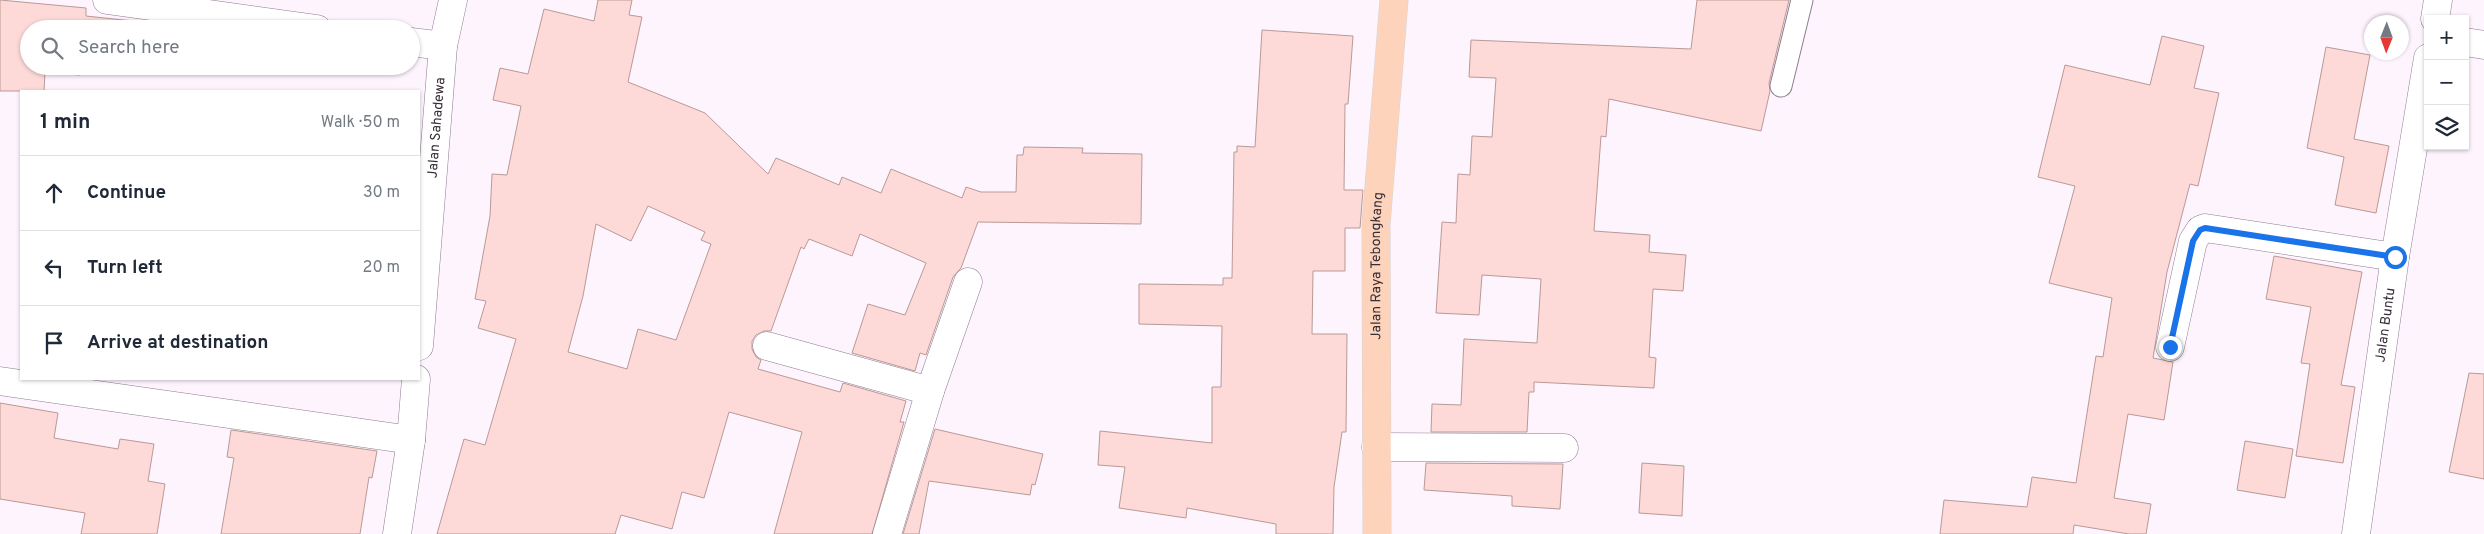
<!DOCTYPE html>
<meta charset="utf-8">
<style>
body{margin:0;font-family:Overpass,sans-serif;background:#f2f2f3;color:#1f2937}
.controls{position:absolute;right:15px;top:15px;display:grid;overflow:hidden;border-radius:0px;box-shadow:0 1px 4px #0004}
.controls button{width:45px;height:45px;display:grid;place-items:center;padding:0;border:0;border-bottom:1px solid #e0e1e3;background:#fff;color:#1f2937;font:25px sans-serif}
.compass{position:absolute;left:2364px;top:15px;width:45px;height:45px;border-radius:50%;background:#fff;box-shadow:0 1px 4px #0004;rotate:181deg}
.stop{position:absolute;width:15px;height:15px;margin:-11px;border:4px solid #1a73e8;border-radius:50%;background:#fff}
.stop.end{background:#1a73e8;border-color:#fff;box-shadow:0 1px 5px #0008}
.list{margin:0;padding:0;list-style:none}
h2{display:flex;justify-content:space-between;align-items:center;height:65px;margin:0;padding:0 20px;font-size:21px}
h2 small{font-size:16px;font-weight:400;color:#747a83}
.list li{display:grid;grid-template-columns:32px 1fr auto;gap:15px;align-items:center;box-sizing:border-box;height:75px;padding:0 20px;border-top:1px solid #e0e1e3}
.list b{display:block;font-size:19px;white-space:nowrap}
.list em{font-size:16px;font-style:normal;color:#747a83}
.icon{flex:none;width:28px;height:28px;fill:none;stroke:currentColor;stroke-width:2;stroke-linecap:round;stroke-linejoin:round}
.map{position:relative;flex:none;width:2484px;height:534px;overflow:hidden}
.search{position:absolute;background:#fff;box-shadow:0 1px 4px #0004;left:20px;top:20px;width:400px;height:55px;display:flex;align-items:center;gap:12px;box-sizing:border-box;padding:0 18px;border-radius:28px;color:#747a83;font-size:19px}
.panel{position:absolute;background:#fff;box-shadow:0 1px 4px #0004;left:20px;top:90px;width:400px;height:290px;border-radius:0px}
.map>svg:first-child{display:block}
</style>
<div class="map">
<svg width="2484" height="534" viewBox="0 0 2484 534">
<rect width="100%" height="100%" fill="#fdf4fe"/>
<path fill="#fddad7" stroke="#ba9996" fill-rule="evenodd" d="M 0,0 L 86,8 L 86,16 L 180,26 L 180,29 L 29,29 L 29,66 L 176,66 L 176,74 L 81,66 L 80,75 L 45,72 L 44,91 L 0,91 Z
M 598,0 L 632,0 L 629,15 L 642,17 L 628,82 L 705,113 L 768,174 L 776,158 L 839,185 L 842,177 L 881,193 L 891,169 L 962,198 L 966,187 L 981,192 L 1016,192 L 1017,155 L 1023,155 L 1024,147 L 1083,148 L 1082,153 L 1142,154 L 1141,224 L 978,222 L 961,268 L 953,277 L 926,355 L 920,353 L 915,371 L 852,353 L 868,304 L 905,315 L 926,263 L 860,234 L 852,256 L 809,239 L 804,249 L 801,247 L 771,331 L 764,331 L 756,335 L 752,341 L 752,349 L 756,357 L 761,360 L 758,369 L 840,392 L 843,383 L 906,401 L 900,422 L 904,422 L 872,534 L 774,534 L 802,432 L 729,412 L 704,498 L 682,492 L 672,529 L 621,515 L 615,534 L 437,534 L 464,439 L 485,445 L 516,339 L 478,328 L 486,301 L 475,299 L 490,216 L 492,174 L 507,175 L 521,106 L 493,100 L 500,68 L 528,74 L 544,9 L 594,21 ZM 648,206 L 705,232 L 701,240 L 711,244 L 676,340 L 638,329 L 627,369 L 568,352 L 583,296 L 596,224 L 631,241 Z
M 1697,0 L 1789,0 L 1769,83 L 1770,91 L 1761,131 L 1609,99 L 1606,137 L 1601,136 L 1594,231 L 1650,235 L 1649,252 L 1686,255 L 1683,291 L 1653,289 L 1649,357 L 1656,358 L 1654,388 L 1534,382 L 1534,392 L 1529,392 L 1527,432 L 1431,432 L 1432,404 L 1461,405 L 1464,339 L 1537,343 L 1541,279 L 1482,275 L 1479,315 L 1436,313 L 1442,222 L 1456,223 L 1458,174 L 1470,175 L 1472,136 L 1492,137 L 1496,78 L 1469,77 L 1471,40 L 1691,49 Z
M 1262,30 L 1353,36 L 1348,104 L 1345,104 L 1344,190 L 1363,190 L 1360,228 L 1345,228 L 1345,271 L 1313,271 L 1312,334 L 1347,334 L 1346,432 L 1342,432 L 1334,487 L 1333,534 L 1276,534 L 1276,524 L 1187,508 L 1186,518 L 1119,508 L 1125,467 L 1098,465 L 1100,431 L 1212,443 L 1212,387 L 1221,387 L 1222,326 L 1139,324 L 1139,284 L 1223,285 L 1223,278 L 1232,278 L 1234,152 L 1237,152 L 1237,146 L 1255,147 Z
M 2162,36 L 2204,46 L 2194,88 L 2219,93 L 2198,186 L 2190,184 L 2167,272 L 2153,358 L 2173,362 L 2164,420 L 2128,414 L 2114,498 L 2151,504 L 2146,534 L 2129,534 L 2074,525 L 2073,534 L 1940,534 L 1944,500 L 2027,507 L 2032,477 L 2076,483 L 2096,356 L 2103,357 L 2112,298 L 2049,283 L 2075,186 L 2038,177 L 2065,65 L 2150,85 Z
M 2326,47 L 2370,55 L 2354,139 L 2389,146 L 2376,213 L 2335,205 L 2344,157 L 2307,148 Z
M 2274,256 L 2362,272 L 2341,385 L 2355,387 L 2343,463 L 2296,456 L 2310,364 L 2301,363 L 2311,307 L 2266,299 Z
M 2469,373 L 2484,374 L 2484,479 L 2449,472 Z
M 0,403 L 58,413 L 54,438 L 118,449 L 120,439 L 154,444 L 148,481 L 165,484 L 157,534 L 81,534 L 85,513 L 0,499 Z
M 935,429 L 1043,454 L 1035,485 L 1032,484 L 1030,495 L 929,481 L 919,534 L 903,534 Z
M 231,430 L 377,451 L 372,478 L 369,477 L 360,534 L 221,534 L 234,458 L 227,457 Z
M 2245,441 L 2293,449 L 2285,498 L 2237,490 Z
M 1426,463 L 1563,464 L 1560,509 L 1512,506 L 1512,496 L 1424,490 Z
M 1642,463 L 1684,466 L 1682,516 L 1639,513 Z"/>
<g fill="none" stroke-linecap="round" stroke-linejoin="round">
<defs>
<path id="service" d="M 1781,86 L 1802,0"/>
<g id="minor">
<path d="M 107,0 L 317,29"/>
<path d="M 2435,19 L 2438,0"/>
<path d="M 411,42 L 443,46"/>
<path d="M 2465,42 L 2484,45"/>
<path id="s1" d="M 419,346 L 443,46 L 453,0"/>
<path d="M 767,346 L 930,391"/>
<path d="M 2170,347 L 2193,241 L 2200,230 L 2205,228 L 2395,257"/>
<path d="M 0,381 L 411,440"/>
<path d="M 1376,447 L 1564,448"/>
<path d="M 397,534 L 411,440 L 416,379"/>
<path d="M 887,534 L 930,391 L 968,282"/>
<path id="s2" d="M 2356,534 L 2395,257 L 2428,58"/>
</g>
<g id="primary">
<path id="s3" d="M 1377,534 L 1376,224 L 1394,0"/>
</g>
</defs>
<use href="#service" stroke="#907c92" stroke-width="23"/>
<use href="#minor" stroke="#907c92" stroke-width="29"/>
<use href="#primary" stroke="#d7d5d7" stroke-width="29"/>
<use href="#service" stroke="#fff" stroke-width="21"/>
<use href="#minor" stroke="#fff" stroke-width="28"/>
<use href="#primary" stroke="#fed3bc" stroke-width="28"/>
</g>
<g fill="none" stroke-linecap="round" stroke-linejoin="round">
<path stroke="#1a73e8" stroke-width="6" d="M 2170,347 L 2193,241 L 2200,230 L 2205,228 L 2395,257"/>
</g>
<g text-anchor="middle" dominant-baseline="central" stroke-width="5" stroke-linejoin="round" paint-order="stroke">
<g font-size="14" fill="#362e37" stroke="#fff">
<text stroke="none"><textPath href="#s1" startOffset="219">Jalan Sahadewa</textPath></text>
<text stroke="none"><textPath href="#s3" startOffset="268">Jalan Raya Tebongkang</textPath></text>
<text stroke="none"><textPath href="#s2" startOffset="211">Jalan Buntu</textPath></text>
</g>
</g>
</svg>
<div class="controls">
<button>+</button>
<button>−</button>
<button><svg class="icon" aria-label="layers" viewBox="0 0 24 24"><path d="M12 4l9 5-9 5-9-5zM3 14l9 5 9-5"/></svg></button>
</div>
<svg class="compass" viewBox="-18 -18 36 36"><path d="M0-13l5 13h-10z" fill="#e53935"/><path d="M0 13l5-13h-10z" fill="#747a83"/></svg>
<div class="stop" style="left:2395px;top:257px"></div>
<div class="stop end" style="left:2170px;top:347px"></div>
<div class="search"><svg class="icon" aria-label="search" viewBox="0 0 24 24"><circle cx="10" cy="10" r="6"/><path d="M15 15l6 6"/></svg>Search here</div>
<section class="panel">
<h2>1 min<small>Walk · 50 m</small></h2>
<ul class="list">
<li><svg class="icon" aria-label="ahead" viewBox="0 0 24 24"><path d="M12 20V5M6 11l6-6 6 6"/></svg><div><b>Continue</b></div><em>30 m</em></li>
<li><svg class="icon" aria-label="left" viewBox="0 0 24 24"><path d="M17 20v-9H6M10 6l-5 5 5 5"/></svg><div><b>Turn left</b></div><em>20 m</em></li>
<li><svg class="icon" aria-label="arrive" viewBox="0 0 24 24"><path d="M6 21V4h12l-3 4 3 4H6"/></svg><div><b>Arrive at destination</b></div></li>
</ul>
</section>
</div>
